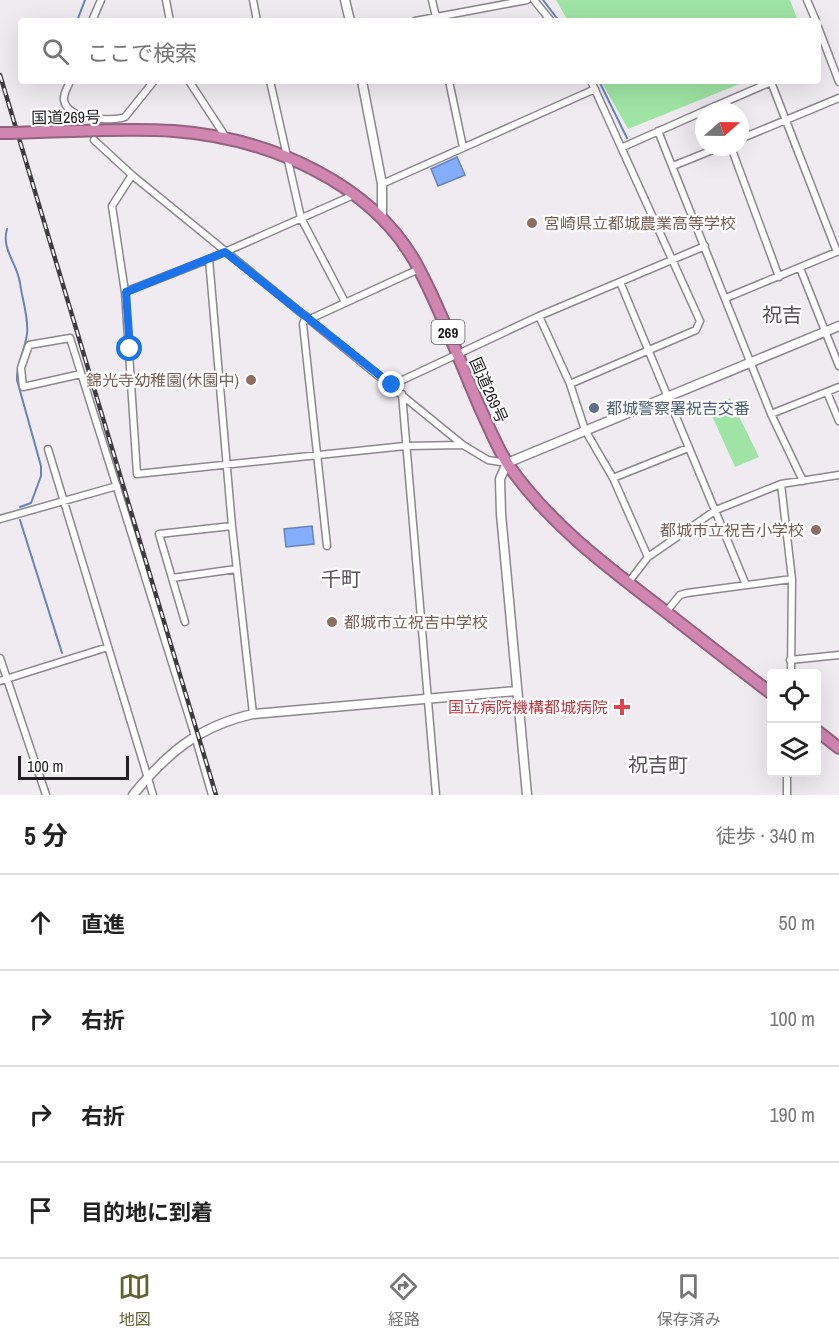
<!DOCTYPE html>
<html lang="ja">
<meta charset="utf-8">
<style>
body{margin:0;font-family:"Archivo Narrow","Noto Sans JP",sans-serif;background:#f2f2f2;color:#222}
.controls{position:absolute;right:18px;bottom:18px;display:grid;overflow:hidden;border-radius:6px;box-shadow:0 6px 24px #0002}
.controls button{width:54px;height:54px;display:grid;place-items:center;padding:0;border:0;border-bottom:2px solid #e0e0e0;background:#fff;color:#222;font:30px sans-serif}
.compass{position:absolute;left:695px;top:102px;width:54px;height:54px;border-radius:50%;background:#fff;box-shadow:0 6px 24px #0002;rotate:70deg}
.scale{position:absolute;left:18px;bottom:15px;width:111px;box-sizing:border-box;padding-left:6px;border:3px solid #201e20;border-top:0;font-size:16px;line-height:21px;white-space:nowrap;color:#201e20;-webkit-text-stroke:4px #fff;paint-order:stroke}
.stop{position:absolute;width:18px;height:18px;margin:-14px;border:4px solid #1a73e8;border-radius:50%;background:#fff}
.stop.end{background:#1a73e8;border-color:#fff;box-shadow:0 2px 6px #0008}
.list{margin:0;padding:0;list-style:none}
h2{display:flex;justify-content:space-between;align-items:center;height:78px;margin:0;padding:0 24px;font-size:26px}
h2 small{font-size:20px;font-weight:400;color:#767676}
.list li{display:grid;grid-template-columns:39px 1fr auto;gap:18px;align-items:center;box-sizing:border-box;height:96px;padding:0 24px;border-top:2px solid #e0e0e0}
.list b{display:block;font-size:22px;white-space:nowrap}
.list em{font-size:20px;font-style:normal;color:#767676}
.icon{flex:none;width:33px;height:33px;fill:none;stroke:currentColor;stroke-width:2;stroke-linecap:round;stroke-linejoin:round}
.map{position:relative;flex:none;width:839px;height:795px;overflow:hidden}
.search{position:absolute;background:#fff;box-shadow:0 6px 24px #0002;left:18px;right:18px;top:18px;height:66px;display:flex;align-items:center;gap:15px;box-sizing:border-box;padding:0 21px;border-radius:6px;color:#767676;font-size:22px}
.sheet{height:462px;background:#fff}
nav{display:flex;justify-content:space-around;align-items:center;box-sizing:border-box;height:84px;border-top:2px solid #e0e0e0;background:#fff;font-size:16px;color:#767676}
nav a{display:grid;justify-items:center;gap:3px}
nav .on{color:#61622f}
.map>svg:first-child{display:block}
</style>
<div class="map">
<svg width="839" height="795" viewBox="0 0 839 795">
<rect width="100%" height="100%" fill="#f0ebf1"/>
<path fill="#9fe4a4" d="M 556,0 L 790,0 L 798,21 L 568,21 Z
M 601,81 L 747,81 L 628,129 Z
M 730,398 L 759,457 L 735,467 L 708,407 Z"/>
<path fill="#84aefd" stroke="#6683bb" stroke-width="1.5" d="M 457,157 L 465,175 L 438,186 L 431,169 Z
M 312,526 L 314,544 L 286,547 L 284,529 Z"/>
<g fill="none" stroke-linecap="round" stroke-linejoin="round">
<path stroke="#6683bb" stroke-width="2" d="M 543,0 L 559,21
M 77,21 L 85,0
M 599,81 L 627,138
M 7,229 C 1,249 17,263 20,283 C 22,299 29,318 27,334 C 25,351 16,363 17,380 L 41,466 L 41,476 L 31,503 L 20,507
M 20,520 L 62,653"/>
<defs>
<path id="street" d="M 166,0 L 170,21
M 253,0 L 257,21
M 432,0 L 437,21
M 534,0 L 551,21
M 807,0 L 816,21
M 92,21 L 101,0
M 415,21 L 527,0
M 818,27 L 839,82
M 70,81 C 68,87 63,94 64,100 C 67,120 110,122 125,117 L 154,81
M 189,81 L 227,139
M 270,81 L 301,218 L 345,302
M 449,81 L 463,147
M 704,111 L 771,82 L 837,252
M 658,131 L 771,414 L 803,481
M 740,139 L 839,98
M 94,140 L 132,175 L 463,445 L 488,460 L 507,463
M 623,147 L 704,111
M 731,147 L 779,277
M 673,166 L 720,147
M 132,175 L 112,206 L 125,292 L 137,474 L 405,446 L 463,445
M 382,184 L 595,89
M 209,259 L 232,526 L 253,714
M 800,268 L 839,366
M 620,282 L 746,585
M 125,292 L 209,259 L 356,194
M 726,298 L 839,251
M 306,316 L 303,324 L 327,546
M 539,316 L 570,384 L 585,430 L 613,478 L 648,557
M 310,319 L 419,269
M 81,374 L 23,387 L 21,368 L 29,345 L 70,338 L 195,736 L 212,795
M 570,384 L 696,330 L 700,321 L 591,81
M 392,385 L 539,316 L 705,246
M 827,392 L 839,421
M 402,394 L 436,795
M 771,414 L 839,387
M 48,449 L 153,795
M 613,478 L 688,448
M 781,484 L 792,579 L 791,674
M 0,519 L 117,486
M 172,578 L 236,569
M 628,583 L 648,557 L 716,510 L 781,484 L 839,475
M 666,612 L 680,595 L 687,593 L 792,579
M 185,622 L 159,534 L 232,526
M 0,658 L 46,795
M 790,660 L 839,655
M 0,681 L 108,647
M 787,795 L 787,772"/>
<path id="secondary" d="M 345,0 L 350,21
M 362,81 L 382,184 L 382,218
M 133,795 C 167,753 199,726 253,714 L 516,691
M 527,795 L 501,514 L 500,479 L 507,463 L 839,326"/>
<path id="highway" d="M 39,132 C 84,131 130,128 174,131 C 268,138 376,183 420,271 C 443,315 460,362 480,408 C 489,427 497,448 509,466 C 550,524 605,565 661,608 C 698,637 735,666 772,694
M 0,133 L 11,133
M 816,730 L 839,748"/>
</defs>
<use href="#street" stroke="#8c878d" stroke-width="9"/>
<use href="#secondary" stroke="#8c878d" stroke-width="11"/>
<use href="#highway" stroke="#93627f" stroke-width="14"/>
<use href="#street" stroke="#fff" stroke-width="6"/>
<use href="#secondary" stroke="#fff" stroke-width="8"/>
<use href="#highway" stroke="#d186b2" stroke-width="10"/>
<defs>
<path id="rail" d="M 0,75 L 216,795"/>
</defs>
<use href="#rail" stroke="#3e3c3e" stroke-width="4.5"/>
<use href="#rail" stroke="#fff" stroke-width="2" stroke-dasharray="7" stroke-linecap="butt"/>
<defs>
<path id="highway-bridge" d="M 11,133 L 39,132"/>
</defs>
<use href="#highway-bridge" stroke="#93627f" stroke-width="14" stroke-linecap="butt"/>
<use href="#highway-bridge" stroke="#d186b2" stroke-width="10"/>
</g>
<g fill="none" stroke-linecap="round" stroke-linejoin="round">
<path stroke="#1a73e8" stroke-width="8" d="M 130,349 L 126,292 L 225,252 L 392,385"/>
</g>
<g fill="#8d6e63" stroke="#fff" stroke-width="2">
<circle cx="532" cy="223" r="6"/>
<circle cx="251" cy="380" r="6"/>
<circle cx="816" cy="530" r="6"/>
<circle cx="332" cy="622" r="6"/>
</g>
<circle fill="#5c6f8a" stroke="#fff" stroke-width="2" cx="594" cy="408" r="6"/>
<path fill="#e0444e" stroke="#fff" stroke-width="2" d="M619 698h6v6h6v6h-6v6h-6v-6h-6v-6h6z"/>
<g text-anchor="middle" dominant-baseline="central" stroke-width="4.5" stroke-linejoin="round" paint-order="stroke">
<rect fill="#fff" stroke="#636263" stroke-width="1.5" x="431.5" y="320" width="33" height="24" rx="4.5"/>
<g font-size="15" font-weight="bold" fill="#201e20">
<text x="448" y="332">269</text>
</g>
<g font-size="16" fill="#201e20" stroke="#fff">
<text transform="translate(66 117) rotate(-1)">国道269号</text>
<text transform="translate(489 390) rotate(66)">国道269号</text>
</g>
<g font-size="16" fill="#785e54" stroke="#fff" text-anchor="start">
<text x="544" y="223">宮崎県立都城農業高等学校</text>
<text x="239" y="380" text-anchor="end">錦光寺幼稚園(休園中)</text>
<text x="804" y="530" text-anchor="end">都城市立祝吉小学校</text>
<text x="344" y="622">都城市立祝吉中学校</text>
</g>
<g font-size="16" fill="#4e5e75" stroke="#fff" text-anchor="start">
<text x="606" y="408">都城警察署祝吉交番</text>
</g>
<g font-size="16" fill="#be3a42" stroke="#fff" text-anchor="end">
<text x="608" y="707">国立病院機構都城病院</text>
</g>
<g font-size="20" fill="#555156" stroke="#fff">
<text x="782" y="314">祝吉</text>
<text x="341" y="578">千町</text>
<text x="658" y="764">祝吉町</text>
</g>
</g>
</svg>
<div class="controls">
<button><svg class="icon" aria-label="locate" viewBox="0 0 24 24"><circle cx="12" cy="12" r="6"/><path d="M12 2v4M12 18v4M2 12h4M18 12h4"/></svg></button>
<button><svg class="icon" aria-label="layers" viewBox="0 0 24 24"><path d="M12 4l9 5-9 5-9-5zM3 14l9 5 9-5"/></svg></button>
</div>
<svg class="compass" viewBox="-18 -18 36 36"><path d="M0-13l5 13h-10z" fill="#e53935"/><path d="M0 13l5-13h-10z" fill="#767676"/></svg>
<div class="scale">100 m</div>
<div class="stop" style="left:130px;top:349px"></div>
<div class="stop end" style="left:392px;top:385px"></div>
<div class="search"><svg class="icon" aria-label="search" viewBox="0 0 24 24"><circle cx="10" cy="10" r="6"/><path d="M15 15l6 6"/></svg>ここで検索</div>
</div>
<section class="sheet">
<h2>5 分<small>徒歩 · 340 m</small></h2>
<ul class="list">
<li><svg class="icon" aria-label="ahead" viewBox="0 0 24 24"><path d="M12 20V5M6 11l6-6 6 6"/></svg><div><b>直進</b></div><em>50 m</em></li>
<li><svg class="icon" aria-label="right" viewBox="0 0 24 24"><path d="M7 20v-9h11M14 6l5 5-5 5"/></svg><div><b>右折</b></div><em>100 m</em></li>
<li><svg class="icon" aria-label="right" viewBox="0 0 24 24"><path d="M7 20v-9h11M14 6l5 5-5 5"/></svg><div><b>右折</b></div><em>190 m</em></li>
<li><svg class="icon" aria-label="arrive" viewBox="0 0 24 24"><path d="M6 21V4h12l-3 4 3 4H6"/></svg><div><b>目的地に到着</b></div></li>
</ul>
</section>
<nav>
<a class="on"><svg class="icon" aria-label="map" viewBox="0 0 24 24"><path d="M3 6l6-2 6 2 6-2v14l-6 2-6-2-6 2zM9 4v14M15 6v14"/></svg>地図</a>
<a><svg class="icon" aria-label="directions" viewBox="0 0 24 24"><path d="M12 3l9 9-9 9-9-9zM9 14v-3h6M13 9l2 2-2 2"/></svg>経路</a>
<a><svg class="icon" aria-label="saved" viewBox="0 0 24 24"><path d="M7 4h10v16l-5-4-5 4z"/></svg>保存済み</a>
</nav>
